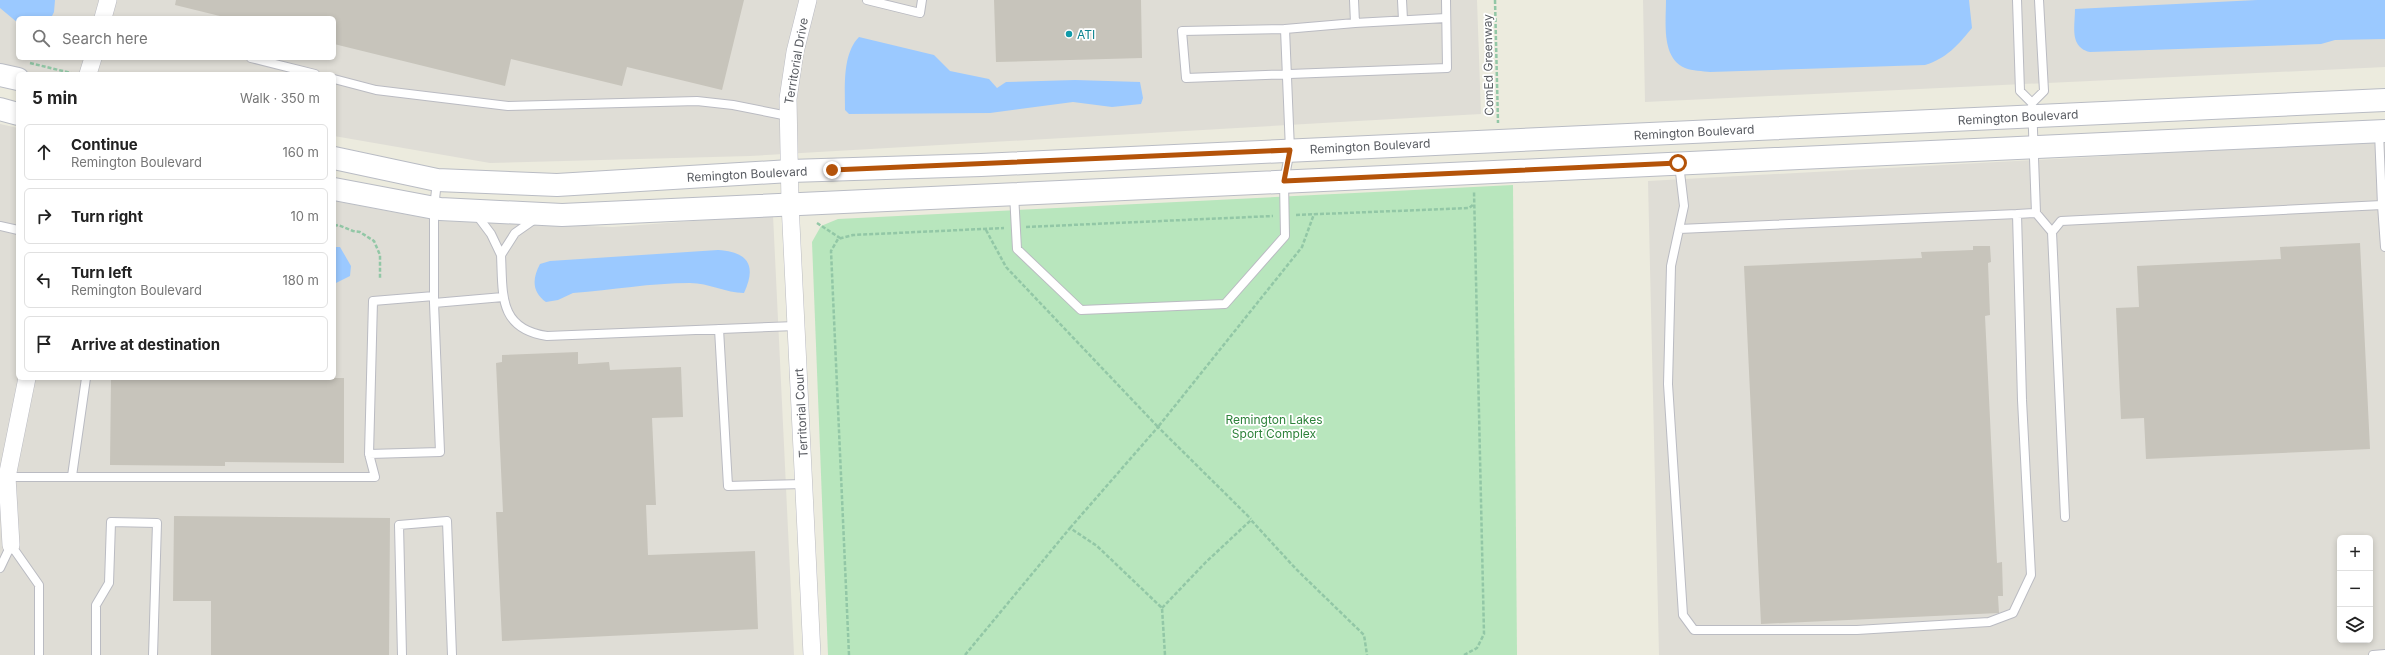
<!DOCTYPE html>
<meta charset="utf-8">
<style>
body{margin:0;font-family:Inter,sans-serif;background:#f6f6f6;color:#222}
.controls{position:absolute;right:12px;bottom:12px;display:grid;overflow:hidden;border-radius:6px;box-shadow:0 2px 6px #0003}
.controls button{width:36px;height:36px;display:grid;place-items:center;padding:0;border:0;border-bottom:1px solid #e0e0e0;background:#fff;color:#222;font:20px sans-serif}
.stop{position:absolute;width:12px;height:12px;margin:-9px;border:3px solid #b45309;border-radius:50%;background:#fff}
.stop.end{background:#b45309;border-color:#fff;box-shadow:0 1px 4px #0008}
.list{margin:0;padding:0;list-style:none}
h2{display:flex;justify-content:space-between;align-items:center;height:52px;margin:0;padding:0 16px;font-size:17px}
h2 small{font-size:13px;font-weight:400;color:#767676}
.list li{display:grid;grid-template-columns:26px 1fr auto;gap:12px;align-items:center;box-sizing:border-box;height:56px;margin:0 8px 8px;padding:0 8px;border:1px solid #e0e0e0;border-radius:6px}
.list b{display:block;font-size:15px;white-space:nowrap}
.list p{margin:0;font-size:13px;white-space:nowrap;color:#767676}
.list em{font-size:13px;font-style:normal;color:#767676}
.icon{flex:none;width:22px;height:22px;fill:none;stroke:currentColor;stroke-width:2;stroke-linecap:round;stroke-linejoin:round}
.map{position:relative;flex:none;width:2385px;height:655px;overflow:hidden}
.search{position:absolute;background:#fff;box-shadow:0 2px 6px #0003;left:16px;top:16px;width:320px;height:44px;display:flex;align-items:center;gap:10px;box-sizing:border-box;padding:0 14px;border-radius:6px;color:#767676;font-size:15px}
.panel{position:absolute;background:#fff;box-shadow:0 2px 6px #0003;left:16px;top:72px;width:320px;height:308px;border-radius:6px}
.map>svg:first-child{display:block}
</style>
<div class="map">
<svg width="2385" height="655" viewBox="0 0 2385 655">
<rect width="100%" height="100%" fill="#ecebde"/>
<path fill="#dfddd6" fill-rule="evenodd" d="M 0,0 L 1477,0 L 1481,114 L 750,156 L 490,163 L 334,136 L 334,74 L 35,74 L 0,65 ZM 18,18 L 334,18 L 334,58 L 18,58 Z
M 1643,0 L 2385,0 L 2385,67 L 1645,102 Z
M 0,124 L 18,128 L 18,378 L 334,378 L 334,201 L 441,221 L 613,227 L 773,215 L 794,655 L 0,655 Z
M 2385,141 L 2385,655 L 1659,655 L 1648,181 ZM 2340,538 L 2370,538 L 2370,640 L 2340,640 Z"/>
<path fill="#b8e6bd" d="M 1513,185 L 1517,655 L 828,655 L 812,242 L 821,226 L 838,219 Z"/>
<path fill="#9bc9ff" d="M 0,0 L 55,0 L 54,12 L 51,18 L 18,18 L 18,23 L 0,8 Z
M 1666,0 L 1969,0 L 1972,28 C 1957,46 1947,58 1925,65 L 1710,72 C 1703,71 1692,71 1685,68 C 1661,58 1666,22 1666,0 Z
M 2257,0 L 2385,0 L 2385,39 L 2335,40 L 2321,44 L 2090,52 C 2069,47 2075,26 2075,9 Z
M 859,37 L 934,55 L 950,71 L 989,79 L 997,88 L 1006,82 L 1075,80 L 1140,82 L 1143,98 L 1141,104 L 1112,107 L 1073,102 L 990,113 L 849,114 L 845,110 C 845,88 842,54 859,37 Z
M 334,247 L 340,247 L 351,266 L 350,276 L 334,284 Z
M 718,250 C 748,252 757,265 744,293 C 726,293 709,283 690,283 C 651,283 612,290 573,293 L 558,300 L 546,302 C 532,292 532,279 540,264 L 550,261 Z"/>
<path fill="#c7c4bb" d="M 176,0 L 744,0 L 722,90 L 627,67 L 622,86 L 511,59 L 505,86 L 334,44 L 334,18 L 228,18 L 175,5 Z
M 994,0 L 1141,0 L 1142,58 L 996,62 Z
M 2360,243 L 2370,449 L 2146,459 L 2144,418 L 2121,419 L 2116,308 L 2139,307 L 2137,266 L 2281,259 L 2280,247 Z
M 1973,246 L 1990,246 L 1991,262 L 1988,263 L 1990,315 L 1985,316 L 1997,563 L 2002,562 L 2003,596 L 1998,596 L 1999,613 L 1761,624 L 1744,266 L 1922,258 L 1921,252 L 1973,250 Z
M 578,352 L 578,364 L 609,362 L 610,370 L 681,367 L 683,417 L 652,418 L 656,505 L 646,505 L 648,555 L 755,551 L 758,629 L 502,641 L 496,512 L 503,512 L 496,363 L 502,362 L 502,355 Z
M 111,378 L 344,378 L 344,463 L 225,462 L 225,466 L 110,465 Z
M 174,516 L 390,518 L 389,655 L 211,655 L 211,601 L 173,601 Z"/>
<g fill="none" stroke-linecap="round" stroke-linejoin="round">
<defs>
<path id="lane" d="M 867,0 L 920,13 L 922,0
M 1354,0 L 1355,23
M 1402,0 L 1403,20
M 2017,0 L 2020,91 L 2032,103 L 2036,213 L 2052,232 L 2065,517
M 1285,29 L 1355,23 L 1446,18
M 251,58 L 315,74
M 334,79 L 376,90 L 508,106 L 697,101 L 733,105 L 788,116
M 2032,103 L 2044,91 L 2039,0
M 2379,132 L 2382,205
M 1679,164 L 1684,206 L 1671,266 L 1668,384 L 1683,615 L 1694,630 L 1857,630 L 1989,622 L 2013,613 L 2031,575 L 2022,400 L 2017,214 L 2036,213
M 437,181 L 434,208 L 434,303 L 503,297
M 1014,194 L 1017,249 L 1081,310 L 1225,304 L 1285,236 L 1284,181 L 1290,150 L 1285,29 L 1182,31 L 1186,78 L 1447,68 L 1446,0
M 476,214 L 491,234 L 501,255 L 515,233 L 535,219
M 0,226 L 18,230
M 1679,229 L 2017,214
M 2052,232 L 2061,221 L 2382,205 L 2385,247
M 501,255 C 503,294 498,329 547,336 L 796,326
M 434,296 L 373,301 L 369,454 L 440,452 L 434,303
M 719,329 L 728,486 L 804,484
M 72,476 L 86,378
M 5,477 L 375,477 L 369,454
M 0,568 L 11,545 L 39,585 L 39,655
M 96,655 L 96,605 L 109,583 L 111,522 L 157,523 L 153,655
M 402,655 L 399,525 L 447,521 L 452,655
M 2373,655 L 2385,654"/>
<path id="street" d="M 808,0 L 795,52 L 788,99 L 790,203 L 812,655
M 103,18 L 108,0
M 88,74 L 93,58
M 11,545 L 7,477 L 27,378"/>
<path id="secondary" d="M 0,75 L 18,79
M 0,109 L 18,114
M 334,158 L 437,180 L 557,185 L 790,171 L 981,165 L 2385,100
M 334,189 L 440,209 L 562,215 L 2385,131"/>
</defs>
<use href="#lane" stroke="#babbc2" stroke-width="10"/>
<use href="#street" stroke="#babbc2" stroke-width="18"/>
<use href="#secondary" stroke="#b9bcc4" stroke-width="24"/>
<path stroke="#92c7a6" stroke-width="2.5" stroke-dasharray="4 2" stroke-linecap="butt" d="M 1495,0 L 1498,123
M 30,63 L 71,73
M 1296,215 L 1469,208 L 1474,204
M 817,223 L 840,238
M 334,226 L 338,225 L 353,231 L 360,232 L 374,241 L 380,255 L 380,278
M 1026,227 L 1273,216
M 986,230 L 1006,267 L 1158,427 L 1302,247 L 1314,214
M 1070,528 L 1158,427 L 1251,519
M 1162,608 L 1206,562 L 1251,520 L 1296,569 L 1364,635 L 1367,655
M 849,655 L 831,251 L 838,239 L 853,235 L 1004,228
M 965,655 L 1070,528 L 1097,546 L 1162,608 L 1165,655
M 1464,655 L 1477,648 L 1484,634 L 1474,191"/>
<use href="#lane" stroke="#fff" stroke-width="8"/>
<use href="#street" stroke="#fff" stroke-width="17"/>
<use href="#secondary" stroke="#fff" stroke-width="22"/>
</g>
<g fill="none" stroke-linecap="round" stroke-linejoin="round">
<path stroke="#b45309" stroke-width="5" d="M 832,170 L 1290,150 L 1284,181 L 1678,163"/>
</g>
<circle fill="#0f9aa8" stroke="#fff" stroke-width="1.5" cx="1069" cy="34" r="4"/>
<g text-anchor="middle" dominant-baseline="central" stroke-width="3.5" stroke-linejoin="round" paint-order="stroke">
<g font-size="12" fill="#0d838f" stroke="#fff" text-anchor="start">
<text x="1077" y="34">ATI</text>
</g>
<g font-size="12" fill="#585b61" stroke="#fff">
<text transform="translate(796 61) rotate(-80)">Territorial Drive</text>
<text transform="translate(1488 65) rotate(-91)">ComEd Greenway</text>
<text transform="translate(2018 117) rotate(-3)">Remington Boulevard</text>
<text transform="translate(1694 132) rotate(-3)">Remington Boulevard</text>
<text transform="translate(1370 146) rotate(-3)">Remington Boulevard</text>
<text transform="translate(747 174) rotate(-3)">Remington Boulevard</text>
<text transform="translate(801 413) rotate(-93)">Territorial Court</text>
</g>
<g font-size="12" fill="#2e823b" stroke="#fff">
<text x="1274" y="419">Remington Lakes<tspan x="1274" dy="14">Sport Complex</tspan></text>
</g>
</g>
</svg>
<div class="controls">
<button>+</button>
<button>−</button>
<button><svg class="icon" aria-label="layers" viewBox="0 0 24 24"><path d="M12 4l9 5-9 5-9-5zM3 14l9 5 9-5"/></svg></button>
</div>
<div class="stop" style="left:1678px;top:163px"></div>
<div class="stop end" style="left:832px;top:170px"></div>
<div class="search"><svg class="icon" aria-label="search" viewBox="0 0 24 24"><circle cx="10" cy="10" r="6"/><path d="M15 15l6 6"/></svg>Search here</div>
<section class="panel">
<h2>5 min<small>Walk · 350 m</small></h2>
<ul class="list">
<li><svg class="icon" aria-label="ahead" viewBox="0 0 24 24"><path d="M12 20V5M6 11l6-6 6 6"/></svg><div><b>Continue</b><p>Remington Boulevard</p></div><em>160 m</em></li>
<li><svg class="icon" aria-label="right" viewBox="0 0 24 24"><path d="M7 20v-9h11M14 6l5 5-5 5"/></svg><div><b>Turn right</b></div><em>10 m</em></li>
<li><svg class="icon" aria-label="left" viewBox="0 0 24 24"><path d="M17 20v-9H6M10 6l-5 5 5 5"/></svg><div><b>Turn left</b><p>Remington Boulevard</p></div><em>180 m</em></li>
<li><svg class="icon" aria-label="arrive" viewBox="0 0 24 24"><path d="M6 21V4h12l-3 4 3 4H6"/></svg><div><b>Arrive at destination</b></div></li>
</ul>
</section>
</div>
